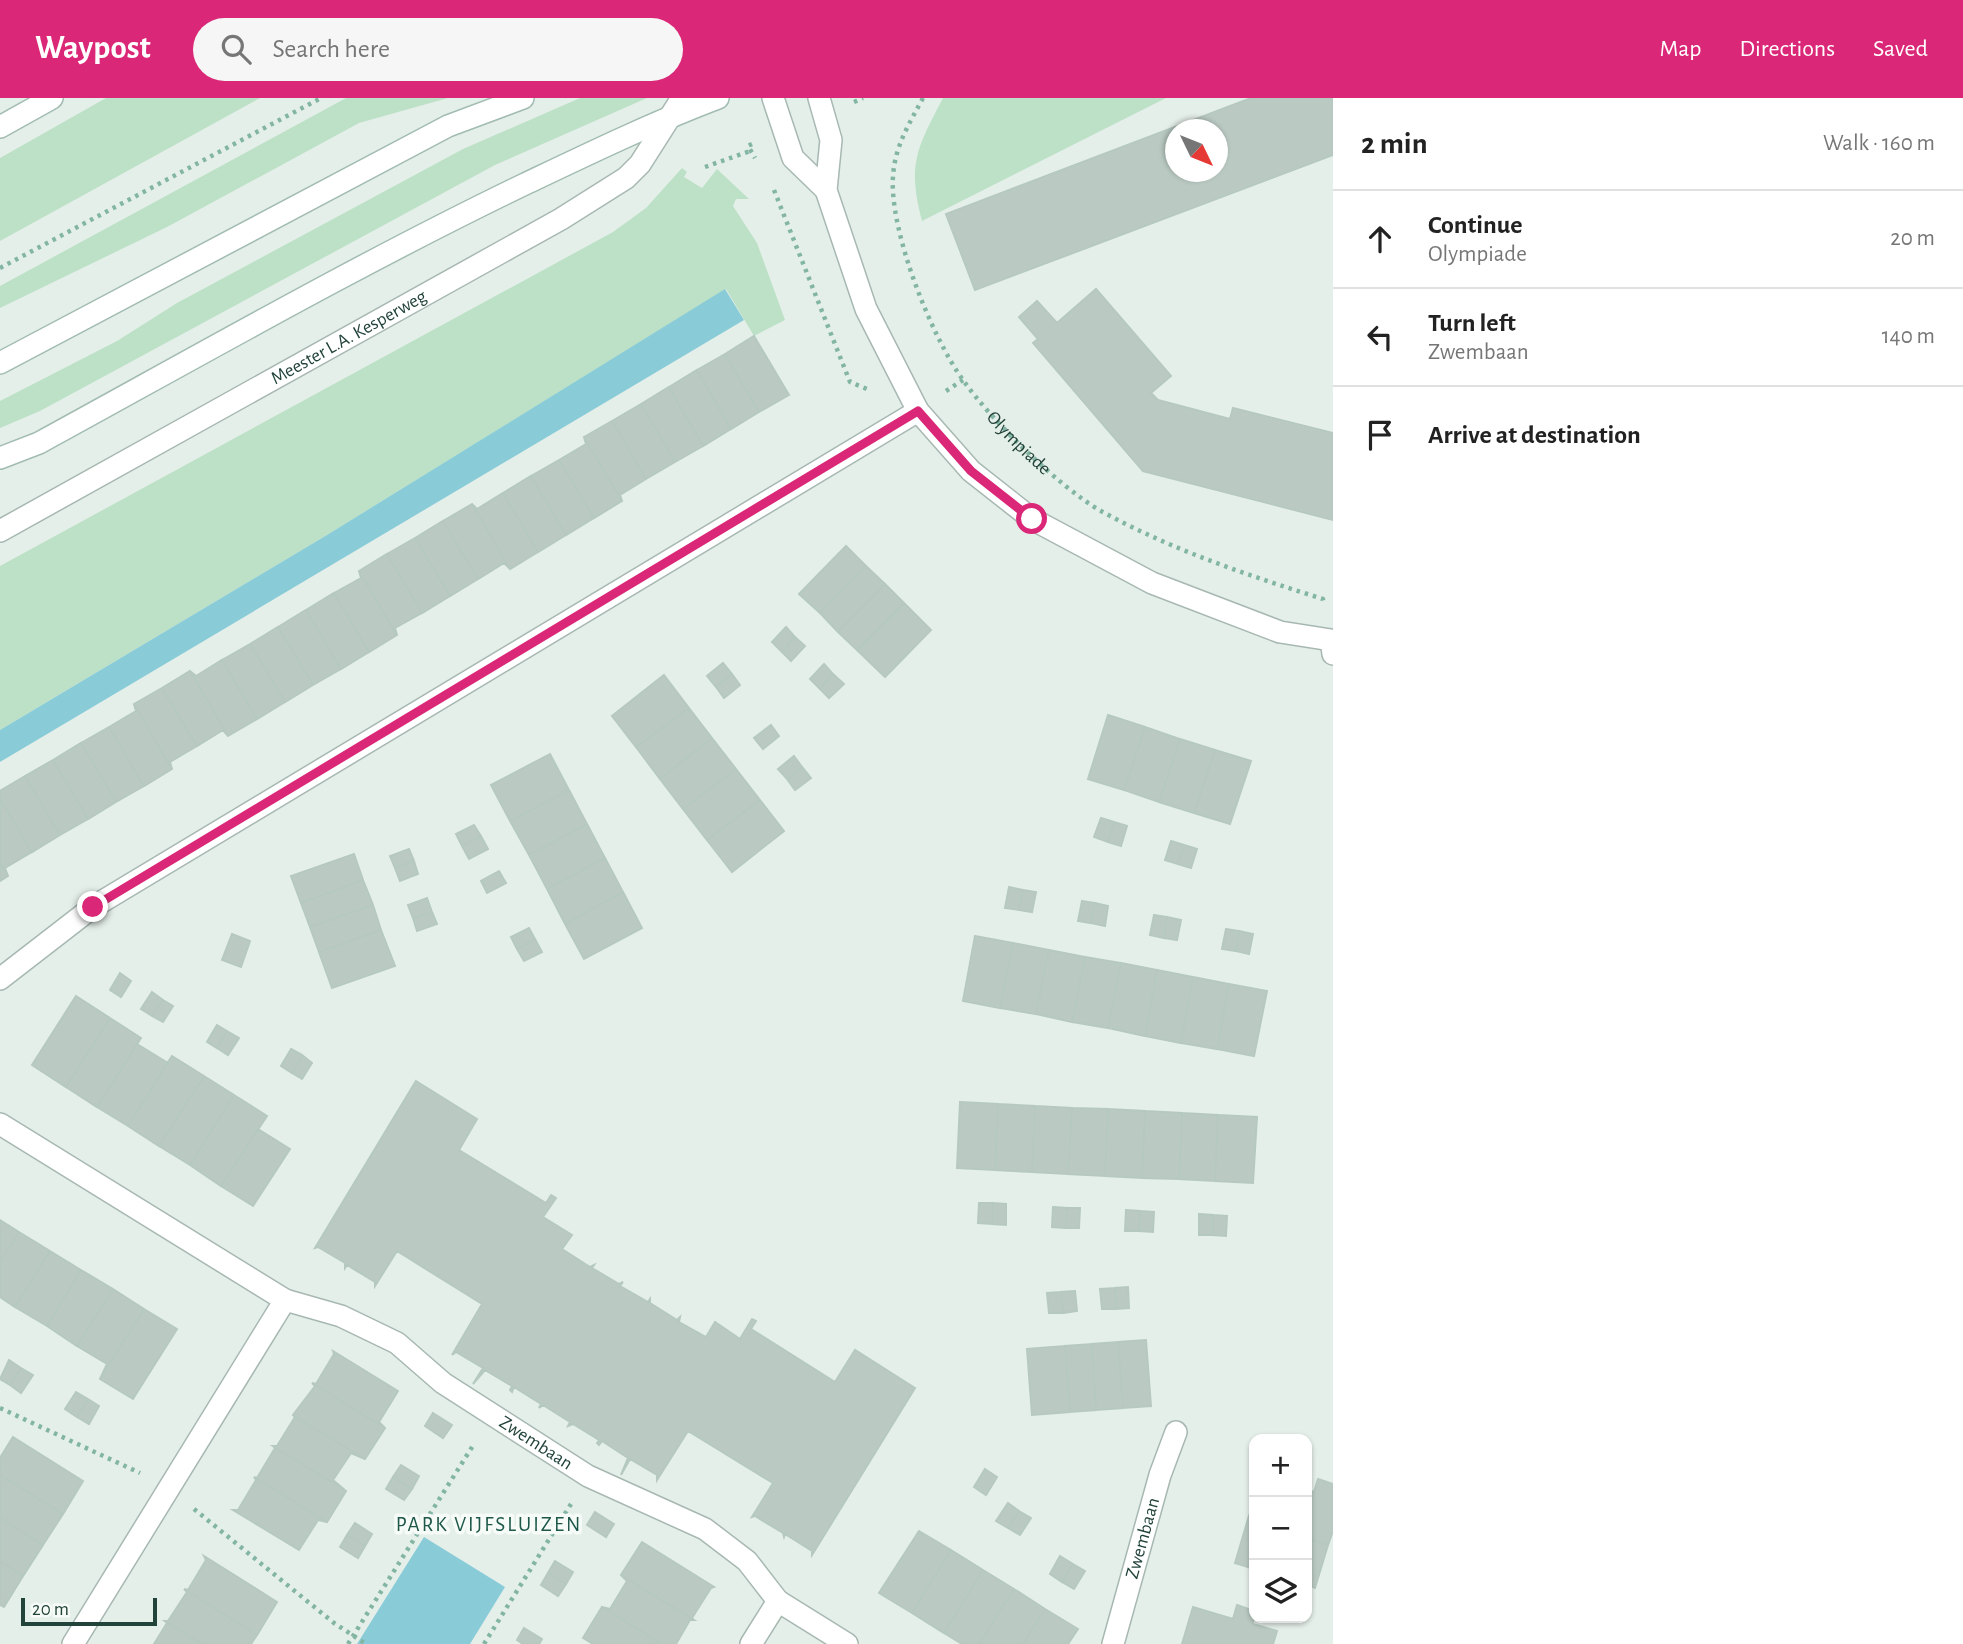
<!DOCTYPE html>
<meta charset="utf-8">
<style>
body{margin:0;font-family:"Alegreya Sans",sans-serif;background:#f6f6f6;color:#222}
.controls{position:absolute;right:21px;bottom:21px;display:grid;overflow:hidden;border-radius:14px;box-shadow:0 2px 5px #0004}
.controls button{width:63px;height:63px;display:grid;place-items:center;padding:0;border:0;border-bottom:2px solid #e0e0e0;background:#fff;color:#222;font:35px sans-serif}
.compass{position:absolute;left:1165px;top:21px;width:63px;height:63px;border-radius:50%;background:#fff;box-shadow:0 2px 5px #0004;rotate:133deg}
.scale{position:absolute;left:21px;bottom:18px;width:136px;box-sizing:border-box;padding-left:7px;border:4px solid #22433a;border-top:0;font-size:19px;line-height:24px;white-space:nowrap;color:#22433a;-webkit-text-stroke:5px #f6fbf8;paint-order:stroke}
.stop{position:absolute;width:21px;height:21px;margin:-16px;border:5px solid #db2777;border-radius:50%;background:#fff}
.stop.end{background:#db2777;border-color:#fff;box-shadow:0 2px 7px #0008}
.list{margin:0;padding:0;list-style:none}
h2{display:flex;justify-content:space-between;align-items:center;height:91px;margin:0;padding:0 28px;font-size:30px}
h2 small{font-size:23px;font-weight:400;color:#767676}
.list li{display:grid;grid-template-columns:46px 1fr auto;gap:21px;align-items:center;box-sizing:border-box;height:98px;padding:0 28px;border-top:2px solid #e0e0e0}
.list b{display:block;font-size:26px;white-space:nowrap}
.list p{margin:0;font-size:23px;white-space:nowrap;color:#767676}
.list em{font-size:23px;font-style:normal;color:#767676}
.icon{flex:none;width:38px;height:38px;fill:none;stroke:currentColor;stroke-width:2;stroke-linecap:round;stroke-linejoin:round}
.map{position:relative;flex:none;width:1333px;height:1546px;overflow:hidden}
header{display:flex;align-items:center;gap:42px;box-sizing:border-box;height:98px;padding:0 35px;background:#db2777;color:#fff}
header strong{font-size:33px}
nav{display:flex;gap:38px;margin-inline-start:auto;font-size:24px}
.search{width:490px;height:63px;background:#f6f6f6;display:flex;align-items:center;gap:18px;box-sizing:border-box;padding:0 24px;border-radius:38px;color:#767676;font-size:26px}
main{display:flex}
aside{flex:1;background:#fff}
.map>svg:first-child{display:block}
</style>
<header>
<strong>Waypost</strong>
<div class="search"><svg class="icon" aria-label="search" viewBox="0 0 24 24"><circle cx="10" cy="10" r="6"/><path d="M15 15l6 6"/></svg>Search here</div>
<nav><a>Map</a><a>Directions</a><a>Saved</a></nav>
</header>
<main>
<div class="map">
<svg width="1333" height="1546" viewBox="0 0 1333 1546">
<rect width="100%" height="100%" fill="#e5efea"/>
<path fill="#bce1c6" d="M 106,0 L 260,0 L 0,143 L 0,60 Z
M 346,0 L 448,0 L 359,25 L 167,129 L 0,210 L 0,188 Z
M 580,0 L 647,0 L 495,67 L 40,313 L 0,330 L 0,303 L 117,243 L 177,205 L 463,51 Z
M 943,0 L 1166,0 L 922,123 C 907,66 917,50 943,0 Z
M 682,70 L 687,74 L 684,79 L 702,90 L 717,71 L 749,101 L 736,101 L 733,108 L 757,145 L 785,222 L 754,238 L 726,191 L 327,437 L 0,632 L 0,468 L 613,134 L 646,110 Z"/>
<path fill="#89ccd8" d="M 725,191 L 744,222 L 0,664 L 0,632 L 327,437 Z
M 424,1439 L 505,1489 L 470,1546 L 357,1546 Z"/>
<path fill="#bacac3" stroke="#b6c9c1" stroke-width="2" fill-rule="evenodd" d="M 1251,0 L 1333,0 L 1333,57 L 975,192 L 946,116 ZM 1176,32 L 1218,32 L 1218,74 L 1176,74 Z
M 1096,191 L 1171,278 L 1151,295 L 1158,302 L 1230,321 L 1233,310 L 1333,335 L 1333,422 L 1143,373 L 1033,245 L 1038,241 L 1019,219 L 1037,203 L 1057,225 Z
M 754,238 L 789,297 L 759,314 L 725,256 Z
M 725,256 L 759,314 L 731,331 L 697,272 Z
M 697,272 L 731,331 L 703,348 L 669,289 Z
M 669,289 L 703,348 L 675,364 L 641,306 Z
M 641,306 L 675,364 L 646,381 L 612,323 Z
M 612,323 L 646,381 L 620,397 L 622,403 L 584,339 Z
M 584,339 L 622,403 L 594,420 L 559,362 L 586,346 Z
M 559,362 L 594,420 L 566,437 L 531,378 Z
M 531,378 L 566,437 L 538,454 L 503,395 Z
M 503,395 L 538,454 L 510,471 L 472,406 L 477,411 Z
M 472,406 L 510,471 L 504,465 L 478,481 L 443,423 Z
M 443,423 L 478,481 L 450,498 L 415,440 Z
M 415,440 L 450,498 L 422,515 L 387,456 Z
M 846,448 L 866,468 L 820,515 L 799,496 Z
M 387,456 L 422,515 L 395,530 L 397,537 L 359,473 Z
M 866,468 L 885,486 L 838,534 L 820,515 Z
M 359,473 L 397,537 L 369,554 L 334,495 L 361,480 Z
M 885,486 L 904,505 L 857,552 L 838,534 Z
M 334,495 L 369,554 L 341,571 L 306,512 Z
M 904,505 L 931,532 L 885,579 L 857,552 Z
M 306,512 L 341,571 L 313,587 L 278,529 Z
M 278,529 L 313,587 L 285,604 L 250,546 Z
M 786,529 L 795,539 L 782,554 L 772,544 Z
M 795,539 L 805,548 L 791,563 L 782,554 Z
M 250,546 L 285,604 L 257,621 L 222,562 Z
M 222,562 L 257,621 L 228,638 L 190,573 L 196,578 Z
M 723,565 L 732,576 L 716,589 L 707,578 Z
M 824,566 L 833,576 L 820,591 L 810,581 Z
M 190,573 L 228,638 L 223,632 L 197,648 L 162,590 Z
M 732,576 L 740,587 L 724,600 L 716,589 Z
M 833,576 L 844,586 L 829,600 L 820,591 Z
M 664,577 L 689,610 L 636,649 L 612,618 Z
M 162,590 L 197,648 L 170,664 L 172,671 L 134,606 Z
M 134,606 L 172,671 L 144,688 L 109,629 L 136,613 Z
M 689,610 L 712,640 L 660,681 L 636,649 Z
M 1108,617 L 1145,629 L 1124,692 L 1088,681 Z
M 771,627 L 779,638 L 763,651 L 754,640 Z
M 109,629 L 144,688 L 116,704 L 81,645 Z
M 1145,629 L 1180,641 L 1159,704 L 1124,692 Z
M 712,640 L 736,671 L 683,711 L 660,681 Z
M 1180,641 L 1215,652 L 1194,715 L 1159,704 Z
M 81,645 L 116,704 L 88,721 L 53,662 Z
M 1215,652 L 1251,663 L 1230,726 L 1194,715 Z
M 550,656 L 569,692 L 510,723 L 491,687 Z
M 794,658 L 802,669 L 787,681 L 778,671 Z
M 53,662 L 88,721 L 60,737 L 25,678 Z
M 802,669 L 811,680 L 795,692 L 787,681 Z
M 736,671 L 760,702 L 707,742 L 683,711 Z
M 25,678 L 60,737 L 32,754 L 0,701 L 0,693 Z
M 569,692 L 587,726 L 529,757 L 510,723 Z
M 0,701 L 32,754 L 5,770 L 8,778 L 0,765 Z
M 760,702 L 784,733 L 732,774 L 707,742 Z
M 1101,720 L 1114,724 L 1108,744 L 1094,739 Z
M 1114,724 L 1127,728 L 1121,748 L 1108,744 Z
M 587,726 L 605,760 L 547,791 L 529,757 Z
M 474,727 L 481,738 L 462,748 L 456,736 Z
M 481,738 L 488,751 L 469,761 L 462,748 Z
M 1171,743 L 1184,747 L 1178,766 L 1165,762 Z
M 1184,747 L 1197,751 L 1191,770 L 1178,766 Z
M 409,751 L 414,763 L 395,770 L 390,758 Z
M 354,756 L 363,782 L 301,805 L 291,778 Z
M 605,760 L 623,794 L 565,826 L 547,791 Z
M 414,763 L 418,776 L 400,783 L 395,770 Z
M 0,765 L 8,778 L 0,783 Z
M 499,773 L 506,785 L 487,795 L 481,783 Z
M 363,782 L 373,807 L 310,829 L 301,805 Z
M 1009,789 L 1023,792 L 1019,812 L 1005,810 Z
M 1023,792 L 1036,794 L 1032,814 L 1019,812 Z
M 623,794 L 642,830 L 584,861 L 565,826 Z
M 427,800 L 432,814 L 413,820 L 408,807 Z
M 1082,803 L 1095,805 L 1091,825 L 1078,823 Z
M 1095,805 L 1108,808 L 1105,828 L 1091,825 Z
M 373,807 L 381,832 L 319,854 L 310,829 Z
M 432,814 L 437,826 L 417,833 L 413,820 Z
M 1154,817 L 1167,819 L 1164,840 L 1150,837 Z
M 1167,819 L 1181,822 L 1177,842 L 1164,840 Z
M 529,830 L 535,841 L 517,851 L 511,839 Z
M 1226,831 L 1239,833 L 1236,853 L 1222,851 Z
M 381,832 L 395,868 L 332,890 L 319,854 Z
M 1239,833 L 1253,836 L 1249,856 L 1236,853 Z
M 232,836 L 250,843 L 241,869 L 222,862 Z
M 975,838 L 1013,845 L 1000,910 L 963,903 Z
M 535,841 L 542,854 L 524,863 L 517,851 Z
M 1013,845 L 1049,852 L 1036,916 L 1000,910 Z
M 1049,852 L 1085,859 L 1072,924 L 1036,916 Z
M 1085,859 L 1121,865 L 1108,930 L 1072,924 Z
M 1121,865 L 1157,872 L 1145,938 L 1108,930 Z
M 1157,872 L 1193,879 L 1181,945 L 1145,938 Z
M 120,875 L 131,883 L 121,899 L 110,892 Z
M 1193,879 L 1229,886 L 1217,951 L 1181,945 Z
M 1229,886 L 1267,893 L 1254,958 L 1217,951 Z
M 152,894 L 163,902 L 152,918 L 141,911 Z
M 76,898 L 110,920 L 66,989 L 32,967 Z
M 163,902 L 173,908 L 163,924 L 152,918 Z
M 110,920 L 141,940 L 97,1009 L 66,989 Z
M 217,927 L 227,933 L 217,950 L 207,944 Z
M 227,933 L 239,940 L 228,957 L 217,950 Z
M 137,946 L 168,965 L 128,1028 L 97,1009 Z
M 291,951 L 302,957 L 292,975 L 281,968 Z
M 302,957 L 312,965 L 302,981 L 292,975 Z
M 172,958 L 204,978 L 159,1048 L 128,1028 Z
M 204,978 L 234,997 L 190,1067 L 159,1048 Z
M 416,983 L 477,1021 L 459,1052 L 546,1105 L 551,1097 L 556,1100 L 543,1119 L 572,1137 L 562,1151 L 590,1169 L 594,1167 L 592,1170 L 619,1186 L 623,1184 L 620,1188 L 648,1204 L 650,1201 L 650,1205 L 677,1222 L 680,1219 L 679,1224 L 706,1239 L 715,1224 L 740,1241 L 752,1221 L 756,1223 L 751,1231 L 835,1284 L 855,1252 L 915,1290 L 812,1457 L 812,1453 L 785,1436 L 784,1439 L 783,1435 L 755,1418 L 752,1419 L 773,1385 L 688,1333 L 657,1382 L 657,1377 L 630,1361 L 621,1377 L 628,1360 L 602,1343 L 599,1347 L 597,1345 L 599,1342 L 573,1326 L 568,1328 L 570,1324 L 543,1307 L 539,1310 L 541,1306 L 514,1289 L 512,1294 L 510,1292 L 512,1288 L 485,1272 L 473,1286 L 483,1270 L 456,1254 L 452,1257 L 482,1206 L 397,1153 L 375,1188 L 375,1184 L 347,1167 L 345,1170 L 345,1165 L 318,1149 L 315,1150 Z
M 234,997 L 267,1018 L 221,1088 L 190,1067 Z
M 960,1004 L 998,1006 L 995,1072 L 957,1070 Z
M 998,1006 L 1035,1008 L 1032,1074 L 995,1072 Z
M 1035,1008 L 1072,1010 L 1068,1076 L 1032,1074 Z
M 1072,1010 L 1108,1011 L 1105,1078 L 1068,1076 Z
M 1108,1011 L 1145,1013 L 1142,1080 L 1105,1078 Z
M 1145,1013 L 1182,1015 L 1179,1081 L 1142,1080 Z
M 1182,1015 L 1218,1017 L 1215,1083 L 1179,1081 Z
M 1218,1017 L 1257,1019 L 1253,1085 L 1215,1083 Z
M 258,1031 L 290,1051 L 253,1108 L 221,1088 Z
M 979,1105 L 993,1105 L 992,1126 L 978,1125 Z
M 993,1105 L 1006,1106 L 1006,1127 L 992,1126 Z
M 1053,1109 L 1067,1110 L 1065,1130 L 1052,1129 Z
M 1067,1110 L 1080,1110 L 1079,1130 L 1065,1130 Z
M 1126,1112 L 1140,1113 L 1139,1133 L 1125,1133 Z
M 1140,1113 L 1154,1114 L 1153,1134 L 1139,1133 Z
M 1199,1116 L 1213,1117 L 1213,1137 L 1199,1137 Z
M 1213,1117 L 1227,1118 L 1226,1138 L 1213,1137 Z
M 0,1122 L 19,1134 L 0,1164 Z
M 19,1134 L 50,1153 L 15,1209 L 0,1199 L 0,1164 Z
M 50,1153 L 81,1172 L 47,1228 L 15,1209 Z
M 81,1172 L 113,1191 L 77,1248 L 47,1228 Z
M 1128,1189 L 1129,1210 L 1116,1211 L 1115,1190 Z
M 1115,1190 L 1116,1211 L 1102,1211 L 1100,1191 Z
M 113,1191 L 144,1211 L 100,1281 L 107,1266 L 77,1248 Z
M 1075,1193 L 1077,1213 L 1063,1215 L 1061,1194 Z
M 1061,1194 L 1063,1215 L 1049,1215 L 1047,1195 Z
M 144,1211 L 177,1231 L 133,1301 L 100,1281 Z
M 1146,1242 L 1151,1308 L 1123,1310 L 1118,1244 Z
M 1118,1244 L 1123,1310 L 1096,1312 L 1092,1246 Z
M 1092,1246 L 1096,1312 L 1070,1314 L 1065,1248 Z
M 1065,1248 L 1070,1314 L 1032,1317 L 1027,1251 Z
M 333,1253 L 398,1293 L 379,1324 L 385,1330 L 312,1285 L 316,1286 L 334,1256 Z
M 9,1262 L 21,1270 L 10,1287 L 0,1281 Z
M 21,1270 L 33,1277 L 21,1295 L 10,1287 Z
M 312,1285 L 385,1330 L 365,1361 L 293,1317 L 315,1288 Z
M 76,1294 L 88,1301 L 77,1319 L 65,1311 Z
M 88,1301 L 99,1308 L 89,1326 L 77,1319 Z
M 433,1315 L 452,1327 L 443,1340 L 425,1328 Z
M 293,1317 L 365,1361 L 351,1355 L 333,1382 L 346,1393 L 273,1348 L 277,1348 L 295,1319 Z
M 13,1339 L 83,1383 L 63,1416 L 0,1377 L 0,1360 Z
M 273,1348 L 346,1393 L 327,1424 L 254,1379 L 257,1380 L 275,1350 Z
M 401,1367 L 419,1378 L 412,1391 L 393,1379 Z
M 985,1371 L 997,1379 L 986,1397 L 974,1389 Z
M 0,1377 L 63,1416 L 43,1447 L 0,1420 Z
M 254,1379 L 327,1424 L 318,1422 L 299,1452 L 233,1412 L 238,1412 L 256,1382 Z
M 393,1379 L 412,1391 L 404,1402 L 386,1391 Z
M 1318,1381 L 1333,1386 L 1333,1433 L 1328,1447 L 1307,1440 L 1307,1392 L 1314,1394 Z
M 1254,1403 L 1254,1423 L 1248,1421 Z
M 1008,1405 L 1019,1413 L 1008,1430 L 996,1423 Z
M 1019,1413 L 1031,1420 L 1020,1437 L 1008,1430 Z
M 595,1414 L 614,1426 L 606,1439 L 587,1427 Z
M 0,1420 L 43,1447 L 23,1478 L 0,1463 Z
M 1248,1421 L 1254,1423 L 1254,1471 L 1235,1465 Z
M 355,1425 L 372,1436 L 365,1448 L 347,1437 Z
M 919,1433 L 951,1452 L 912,1515 L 879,1495 Z
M 347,1437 L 365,1448 L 358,1460 L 340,1449 Z
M 1307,1440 L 1328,1447 L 1315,1490 L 1307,1487 Z
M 642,1444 L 714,1489 L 711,1490 L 692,1520 L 694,1522 L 621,1477 Z
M 951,1452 L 983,1472 L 944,1535 L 912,1515 Z
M 204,1458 L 277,1504 L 257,1537 L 184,1491 L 188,1492 L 206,1462 Z
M 1060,1458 L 1073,1466 L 1062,1484 L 1050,1476 Z
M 0,1463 L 23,1478 L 4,1509 L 0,1507 Z
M 555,1463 L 573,1474 L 566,1486 L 548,1475 Z
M 1073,1466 L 1085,1473 L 1074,1491 L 1062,1484 Z
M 983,1472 L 1014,1491 L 979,1546 L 962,1546 L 944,1535 Z
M 548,1475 L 566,1486 L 558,1498 L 541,1487 Z
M 621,1477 L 694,1522 L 690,1522 L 676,1546 L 662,1546 L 602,1509 L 610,1511 L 627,1483 Z
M 184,1491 L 257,1537 L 251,1546 L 202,1546 L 165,1523 L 168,1523 L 187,1494 Z
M 1014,1491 L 1045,1511 L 1023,1546 L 979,1546 Z
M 1237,1507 L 1254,1513 L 1253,1526 L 1277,1533 L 1273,1546 L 1182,1546 L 1193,1509 L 1233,1521 Z
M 602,1509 L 662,1546 L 593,1546 L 583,1540 Z
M 1045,1511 L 1078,1531 L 1068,1546 L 1023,1546 Z
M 165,1523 L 202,1546 L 154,1546 L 167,1525 Z
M 524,1530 L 542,1541 L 539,1546 L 523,1546 L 517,1542 Z"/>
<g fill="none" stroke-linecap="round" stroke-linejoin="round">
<defs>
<g id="service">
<path id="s2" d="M 0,433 L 561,121 L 626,80 L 640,66 L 682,0"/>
</g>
<g id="pedestrian">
<path id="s3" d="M 285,1202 L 341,1218 L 397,1245 L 443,1285 L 588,1378 L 705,1431 L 747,1463 L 778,1503"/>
</g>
<g id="minor">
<path d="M 773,0 L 793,60 L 826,92"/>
<path d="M 819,0 L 831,42 L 826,92 L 866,211 L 918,313 L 971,373 L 1032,421 L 1152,485 L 1280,534 L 1331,542 L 1333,556"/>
<path d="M 0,881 L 93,809 L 918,313"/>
<path d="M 0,1026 L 285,1202 L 73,1546"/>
<path d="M 751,1546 L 778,1503 L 847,1546"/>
<path id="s4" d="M 1113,1546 L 1160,1377 L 1176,1334"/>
</g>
<path id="secondary" d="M 0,29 L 52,0
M 0,265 L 448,28 L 523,0
M 0,360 L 39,345 C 200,257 359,166 525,86 C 588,56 652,25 718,0"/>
</defs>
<use href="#service" stroke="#a7b8b2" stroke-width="24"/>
<use href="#pedestrian" stroke="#a7b8b2" stroke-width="24"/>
<use href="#minor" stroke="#a7b8b2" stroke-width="24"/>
<use href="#secondary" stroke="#a2bcb2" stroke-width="24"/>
<g stroke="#83b5a5" stroke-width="4.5" stroke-dasharray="3.5 5" stroke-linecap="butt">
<path id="s1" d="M 923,0 C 909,26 895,48 893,78 C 889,132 931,238 963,282 C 991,322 1059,389 1101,413 C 1172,452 1247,477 1323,501 L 1324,507"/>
<path d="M 854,4 L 863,0"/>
<path d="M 752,46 L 748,48 L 755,60"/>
<path d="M 705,69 L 750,53"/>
<path d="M 774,92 L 850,284 L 867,291"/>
<path d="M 0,170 L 321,0"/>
<path d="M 946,293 L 963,282"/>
<path d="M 0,1310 L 140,1375"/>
<path d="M 194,1411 L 334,1525 L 366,1546"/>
<path d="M 348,1546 L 474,1346"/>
<path d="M 484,1546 L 571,1406"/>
</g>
<use href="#service" stroke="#fff" stroke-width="21"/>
<use href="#pedestrian" stroke="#fff" stroke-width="21"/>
<use href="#minor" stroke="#fff" stroke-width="21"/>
<use href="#secondary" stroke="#fff" stroke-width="21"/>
</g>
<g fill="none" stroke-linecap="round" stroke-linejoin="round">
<path stroke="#db2777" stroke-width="9" d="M 93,809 L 918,313 L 971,373 L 1032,421"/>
</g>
<g text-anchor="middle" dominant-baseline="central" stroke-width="7" stroke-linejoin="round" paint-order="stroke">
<g font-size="19" fill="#22433a" stroke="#f6fbf8">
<text stroke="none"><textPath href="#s2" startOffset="399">Meester L.A. Kesperweg</textPath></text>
<text stroke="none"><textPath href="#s1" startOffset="387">Olympiade</textPath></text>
<text stroke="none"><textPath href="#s3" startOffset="292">Zwembaan</textPath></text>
<text stroke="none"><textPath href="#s4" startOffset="110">Zwembaan</textPath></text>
</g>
<g font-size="21" letter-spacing="2" fill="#1c5748" stroke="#f6fbf8">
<text x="489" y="1426">PARK VIJFSLUIZEN</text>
</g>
</g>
</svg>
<div class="controls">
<button>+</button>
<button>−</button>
<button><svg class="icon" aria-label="layers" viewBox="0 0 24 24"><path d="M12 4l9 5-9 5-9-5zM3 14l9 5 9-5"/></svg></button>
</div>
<svg class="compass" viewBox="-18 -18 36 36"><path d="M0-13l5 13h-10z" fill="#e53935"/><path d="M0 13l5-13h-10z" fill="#767676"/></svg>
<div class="scale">20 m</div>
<div class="stop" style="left:1032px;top:421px"></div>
<div class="stop end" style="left:93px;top:809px"></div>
</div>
<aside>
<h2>2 min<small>Walk · 160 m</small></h2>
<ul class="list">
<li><svg class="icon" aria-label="ahead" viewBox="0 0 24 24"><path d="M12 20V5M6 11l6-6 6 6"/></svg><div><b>Continue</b><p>Olympiade</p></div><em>20 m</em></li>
<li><svg class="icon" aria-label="left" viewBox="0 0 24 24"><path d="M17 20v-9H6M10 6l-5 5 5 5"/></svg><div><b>Turn left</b><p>Zwembaan</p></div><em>140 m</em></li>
<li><svg class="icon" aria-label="arrive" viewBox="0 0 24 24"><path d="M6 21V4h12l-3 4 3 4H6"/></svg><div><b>Arrive at destination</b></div></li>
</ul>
</aside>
</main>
